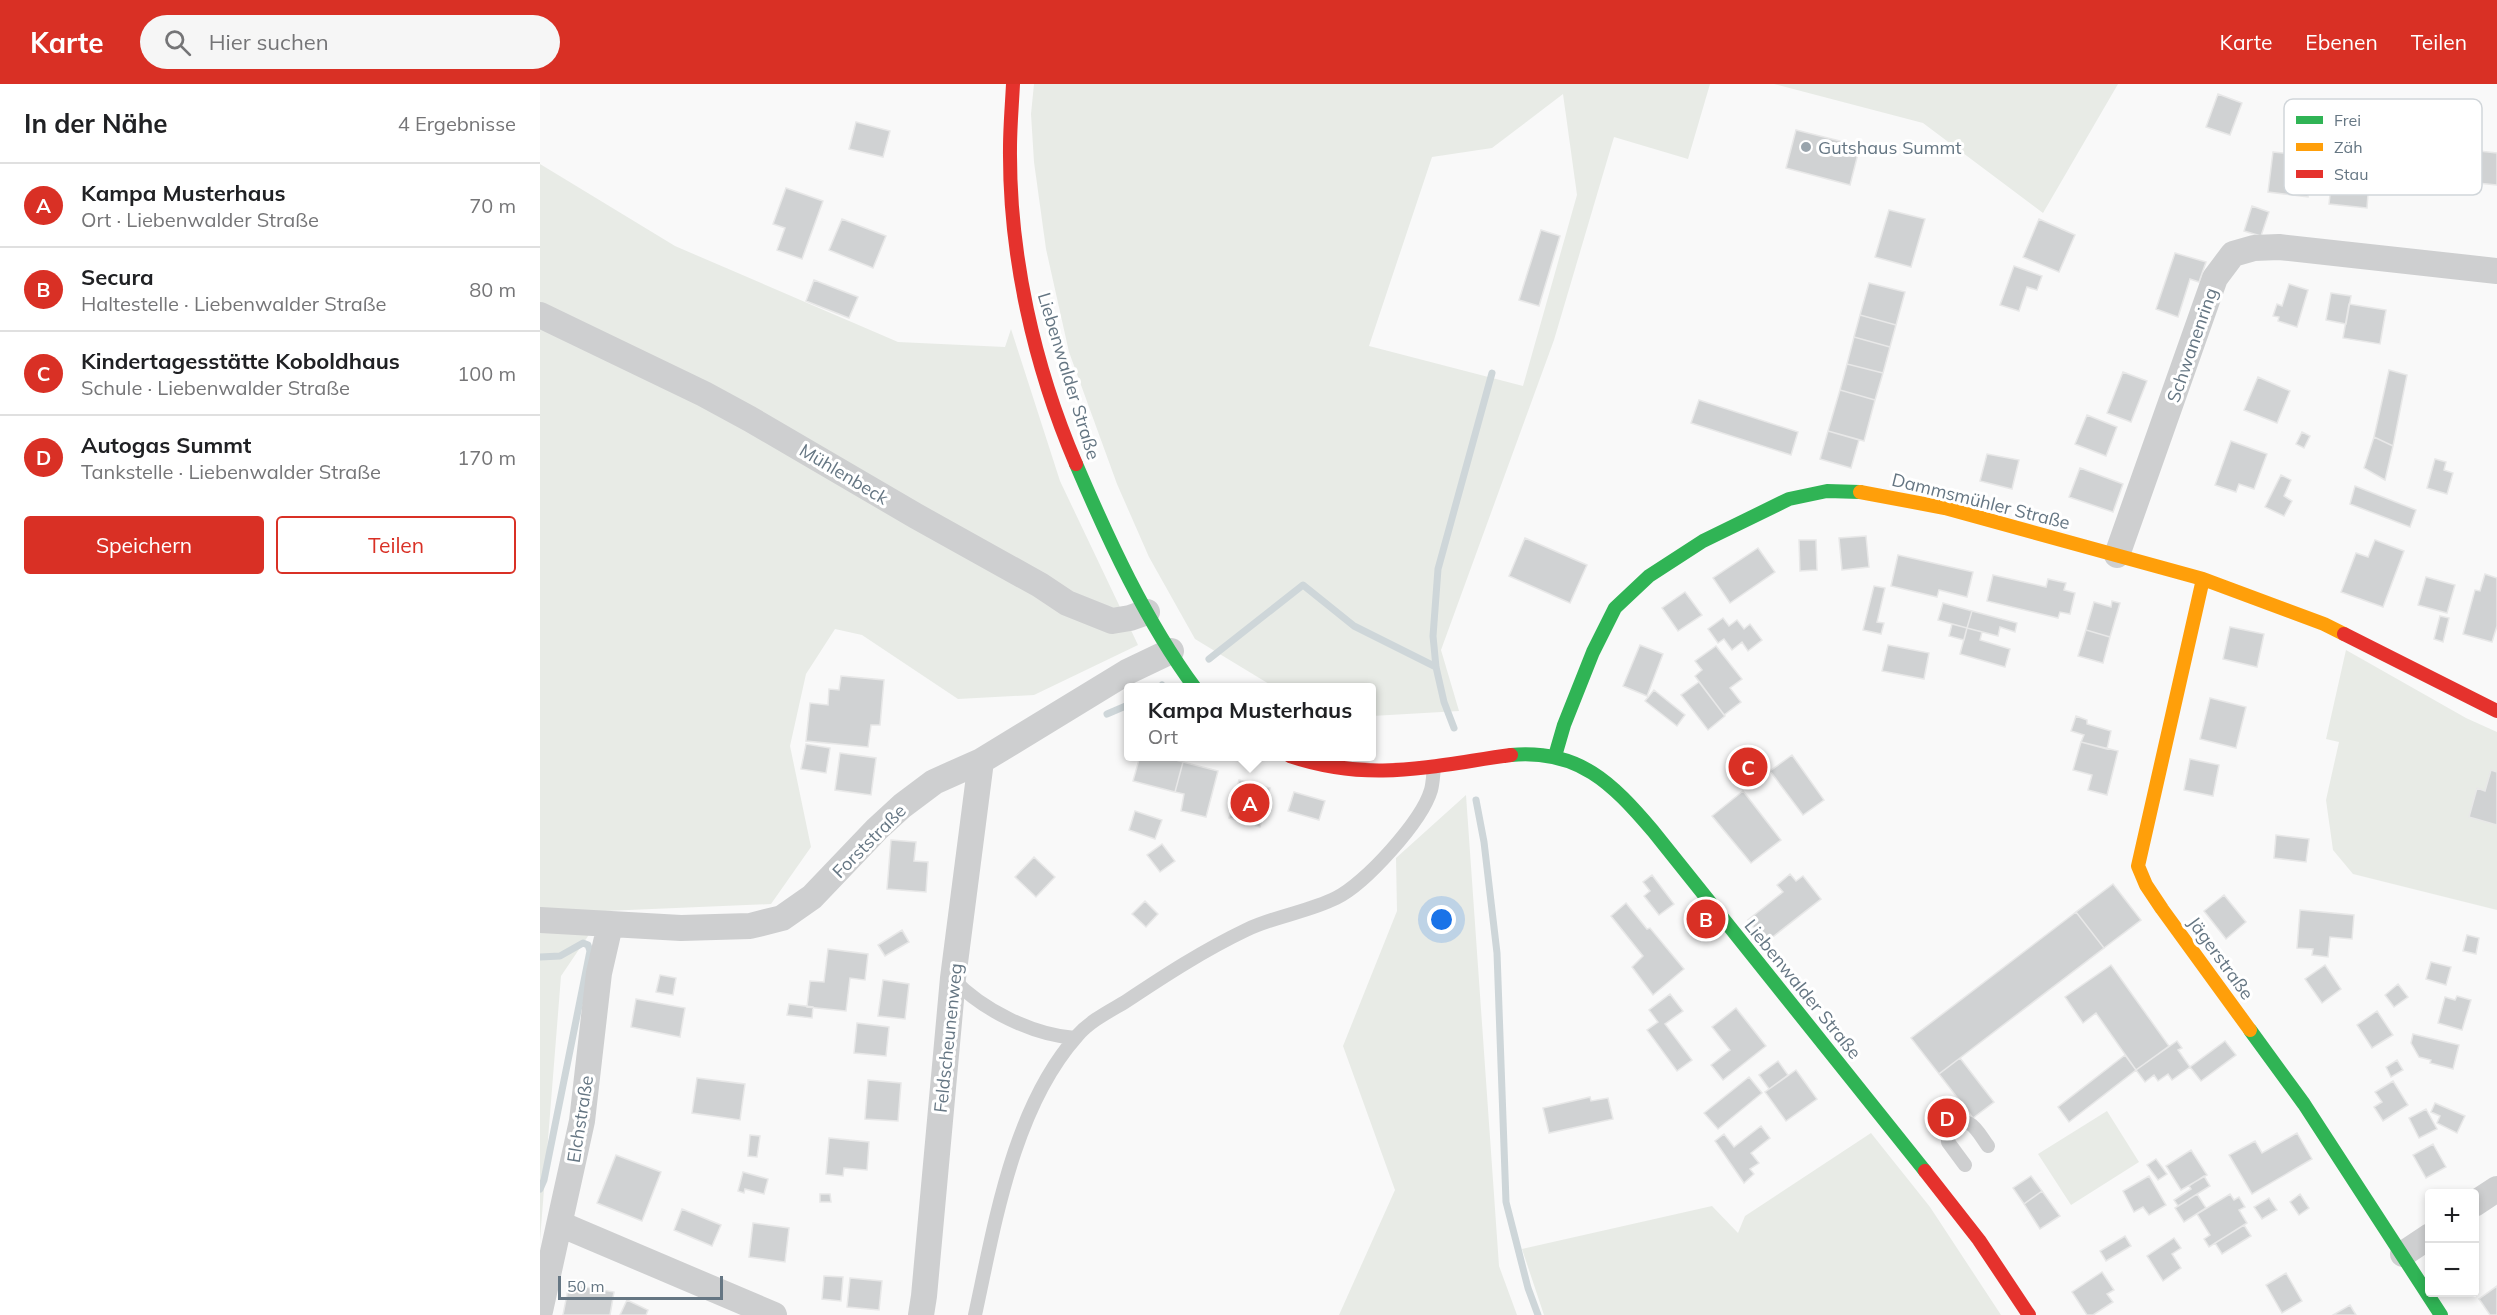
<!DOCTYPE html>
<html lang="de">
<meta charset="utf-8">
<style>
body{margin:0;font-family:Mulish,sans-serif;background:#f6f6f6;color:#202124}
.controls{position:absolute;right:18px;bottom:18px;display:grid;overflow:hidden;border-radius:6px;box-shadow:0 3px 9px #0003}
.controls button{width:54px;height:54px;display:grid;place-items:center;padding:0;border:0;border-bottom:2px solid #e0e0e0;background:#fff;color:#202124;font:30px sans-serif}
.scale{position:absolute;left:18px;bottom:15px;width:165px;box-sizing:border-box;padding-left:6px;border:3px solid #657683;border-top:0;font-size:16px;line-height:21px;white-space:nowrap;color:#657683;-webkit-text-stroke:4px #fff;paint-order:stroke}
.you{position:absolute;left:902px;top:836px;width:21px;height:21px;margin:-15px;border:4px solid #fff;border-radius:50%;background:#1a73e8;box-shadow:0 0 0 9px #1a73e833}
.badge{display:grid;place-items:center;width:39px;height:39px;border-radius:50%;background:#d93025;color:#fff;font-size:20px;font-weight:700}
.pin{position:absolute;translate:-50% -50%;border:3px solid #fff;box-shadow:0 2px 6px #0006}
.popup{position:absolute;left:584px;top:599px;width:252px;height:78px;box-sizing:border-box;display:grid;place-content:center;border-radius:6px;background:#fff;filter:drop-shadow(0 2px 4px #0005);font-size:20px;white-space:nowrap;color:#757577}
.popup b{font-size:22px;color:#202124}
.popup::after{content:'';position:absolute;left:50%;top:100%;margin-left:-12px;border:12px solid transparent;border-top-color:#fff}
.list{margin:0;padding:0;list-style:none}
h2{display:flex;justify-content:space-between;align-items:center;height:78px;margin:0;padding:0 24px;font-size:26px}
h2 small{font-size:20px;font-weight:400;color:#757577}
.list li{display:grid;grid-template-columns:39px 1fr auto;gap:18px;align-items:center;box-sizing:border-box;height:84px;padding:0 24px;border-top:2px solid #e0e0e0}
.list b{display:block;font-size:22px;white-space:nowrap}
.list p{margin:0;font-size:20px;white-space:nowrap;color:#757577}
.list em{font-size:20px;font-style:normal;color:#757577}
.actions{display:flex;gap:12px;padding:18px 24px}
.actions a{flex:1;padding:14px 0;border:2px solid #d93025;border-radius:6px;text-align:center;font-size:21px;color:#d93025}
.actions .main{background:#d93025;color:#fff}
.icon{flex:none;width:33px;height:33px;fill:none;stroke:currentColor;stroke-width:2;stroke-linecap:round;stroke-linejoin:round}
.map{position:relative;flex:none;width:1957px;height:1231px;overflow:hidden}
header{display:flex;align-items:center;gap:36px;box-sizing:border-box;height:84px;padding:0 30px;background:#d93025;color:#fff}
header strong{font-size:28px}
nav{display:flex;gap:33px;margin-inline-start:auto;font-size:21px}
.search{width:420px;height:54px;background:#f6f6f6;display:flex;align-items:center;gap:15px;box-sizing:border-box;padding:0 21px;border-radius:33px;color:#757577;font-size:22px}
main{display:flex}
aside{flex:1;background:#fff}
.map>svg:first-child{display:block}
</style>
<header>
<strong>Karte</strong>
<div class="search"><svg class="icon" aria-label="search" viewBox="0 0 24 24"><circle cx="10" cy="10" r="6"/><path d="M15 15l6 6"/></svg>Hier suchen</div>
<nav><a>Karte</a><a>Ebenen</a><a>Teilen</a></nav>
</header>
<main>
<aside>
<h2>In der Nähe<small>4 Ergebnisse</small></h2>
<ul class="list">
<li><span class="badge">A</span><div><b>Kampa Musterhaus</b><p>Ort · Liebenwalder Straße</p></div><em>70 m</em></li>
<li><span class="badge">B</span><div><b>Secura</b><p>Haltestelle · Liebenwalder Straße</p></div><em>80 m</em></li>
<li><span class="badge">C</span><div><b>Kindertagesstätte Koboldhaus</b><p>Schule · Liebenwalder Straße</p></div><em>100 m</em></li>
<li><span class="badge">D</span><div><b>Autogas Summt</b><p>Tankstelle · Liebenwalder Straße</p></div><em>170 m</em></li>
</ul>
<div class="actions"><a class="main">Speichern</a><a>Teilen</a></div>
</aside>
<div class="map">
<svg width="1957" height="1231" viewBox="0 0 1957 1231">
<rect width="100%" height="100%" fill="#f9f9f9"/>
<path fill="#e8ebe6" fill-rule="evenodd" d="M 494,0 L 1170,0 L 1148,75 L 1074,53 L 1014,256 L 901,566 L 919,627 L 832,632 L 831,604 L 734,603 L 655,555 L 609,473 L 577,400 L 529,268 L 506,165 L 494,78 L 491,30 ZM 1023,10 L 1037,111 L 983,302 L 829,262 L 892,73 L 952,64 Z
M 1234,0 L 1578,0 L 1503,129 L 1383,39 Z
M 0,80 L 135,162 L 358,258 L 465,263 L 471,245 L 520,397 L 598,561 L 494,611 L 418,615 L 322,551 L 295,545 L 266,590 L 250,662 L 271,763 L 231,820 L 65,827 L 21,892 L 0,1156 Z
M 1806,566 L 1926,634 L 1957,648 L 1957,826 L 1813,790 L 1793,766 L 1786,716 L 1799,658 L 1786,655 Z
M 926,711 L 959,1182 L 977,1231 L 799,1231 L 855,1106 L 803,962 L 857,827 L 856,774 Z
M 1567,1027 L 1599,1078 L 1531,1121 L 1498,1070 Z
M 1331,1049 L 1390,1123 L 1461,1231 L 1004,1231 L 982,1165 L 1172,1122 L 1198,1149 L 1205,1132 Z"/>
<g fill="none" stroke-linecap="round" stroke-linejoin="round">
<path stroke="#ced6d9" stroke-width="7" d="M 669,575 L 763,501 L 814,542 L 896,583
M 619,604 L 622,601
M 567,630 L 588,621
M 914,644 L 904,618 L 896,583 L 893,552 L 898,485 L 952,289
M 936,716 L 944,758 L 957,869 L 966,1118 L 988,1204 L 998,1231
M 0,873 L 20,872 L 43,859 L 48,861 L 50,867 L 4,1096 L 0,1105"/>
</g>
<path fill="#d0d2d3" stroke="#e8e8e8" stroke-width="1.5" d="M 1678,10 L 1702,19 L 1690,51 L 1666,43 Z
M 316,38 L 350,47 L 343,73 L 309,65 Z
M 1256,46 L 1320,62 L 1310,101 L 1246,84 Z
M 1795,49 L 1818,51 L 1818,58 L 1846,61 L 1843,98 L 1829,96 L 1827,124 L 1789,120 L 1792,92 L 1796,93 L 1798,66 L 1794,66 Z
M 1861,55 L 1905,59 L 1898,106 L 1859,102 Z
M 1930,66 L 1957,69 L 1957,101 L 1927,98 Z
M 1733,68 L 1772,72 L 1768,113 L 1728,108 Z
M 246,104 L 283,117 L 262,175 L 237,166 L 245,144 L 233,140 Z
M 1712,122 L 1729,128 L 1721,152 L 1704,147 Z
M 1349,126 L 1385,135 L 1371,183 L 1335,173 Z
M 302,135 L 346,152 L 333,184 L 289,166 Z
M 1499,135 L 1535,151 L 1519,188 L 1483,173 Z
M 1001,146 L 1020,152 L 999,222 L 979,216 Z
M 1635,169 L 1666,178 L 1659,198 L 1650,195 L 1638,233 L 1616,225 Z
M 1474,182 L 1502,192 L 1497,206 L 1487,203 L 1479,227 L 1460,221 Z
M 274,196 L 318,213 L 309,234 L 266,217 Z
M 1329,199 L 1365,208 L 1356,241 L 1320,231 Z
M 1749,200 L 1768,206 L 1757,243 L 1738,237 L 1739,233 L 1733,232 L 1737,220 L 1742,222 Z
M 1791,209 L 1811,212 L 1806,240 L 1786,236 Z
M 1809,220 L 1846,226 L 1840,260 L 1803,254 Z
M 1320,231 L 1356,241 L 1350,263 L 1314,253 Z
M 1314,253 L 1350,263 L 1343,289 L 1307,280 Z
M 1307,280 L 1343,289 L 1335,316 L 1300,306 Z
M 1849,286 L 1867,291 L 1853,362 L 1834,353 Z
M 1583,288 L 1607,297 L 1591,338 L 1567,329 Z
M 1718,293 L 1750,307 L 1737,339 L 1704,326 Z
M 1300,306 L 1335,316 L 1324,357 L 1288,347 Z
M 1159,316 L 1258,348 L 1251,371 L 1151,339 Z
M 1547,331 L 1577,343 L 1566,372 L 1535,360 Z
M 1288,347 L 1319,356 L 1311,384 L 1280,375 Z
M 1762,348 L 1770,352 L 1764,364 L 1756,360 Z
M 1834,353 L 1853,362 L 1845,396 L 1824,384 Z
M 1691,357 L 1727,370 L 1714,405 L 1699,400 L 1696,408 L 1675,401 Z
M 1447,370 L 1479,376 L 1472,405 L 1440,397 Z
M 1895,375 L 1906,378 L 1904,386 L 1913,389 L 1907,410 L 1887,404 Z
M 1540,384 L 1583,400 L 1573,428 L 1529,413 Z
M 1741,391 L 1751,396 L 1744,412 L 1752,417 L 1744,432 L 1725,423 Z
M 1815,402 L 1876,426 L 1870,443 L 1810,420 Z
M 1326,452 L 1329,483 L 1302,486 L 1299,454 Z
M 985,454 L 1047,481 L 1030,519 L 969,492 Z
M 1259,456 L 1276,456 L 1277,486 L 1260,487 Z
M 1835,456 L 1864,467 L 1843,523 L 1801,508 L 1816,469 L 1828,473 Z
M 1218,464 L 1235,488 L 1190,519 L 1173,494 Z
M 1358,471 L 1433,488 L 1427,513 L 1399,506 L 1397,513 L 1351,502 Z
M 1945,490 L 1957,494 L 1957,542 L 1952,558 L 1923,550 L 1935,506 L 1940,507 Z
M 1453,491 L 1506,503 L 1508,495 L 1526,499 L 1524,506 L 1535,509 L 1530,530 L 1520,528 L 1518,534 L 1447,517 Z
M 1886,493 L 1915,501 L 1907,529 L 1878,521 Z
M 1334,502 L 1345,504 L 1337,538 L 1344,539 L 1341,550 L 1323,546 Z
M 1145,508 L 1162,531 L 1138,547 L 1122,524 Z
M 1572,517 L 1580,519 L 1570,553 L 1546,546 L 1554,518 L 1571,523 Z
M 1403,519 L 1432,527 L 1427,544 L 1398,536 Z
M 1432,527 L 1477,539 L 1475,548 L 1460,543 L 1458,552 L 1427,544 Z
M 1900,532 L 1909,534 L 1903,558 L 1894,555 Z
M 1183,534 L 1189,542 L 1197,536 L 1204,545 L 1210,540 L 1222,556 L 1208,567 L 1202,558 L 1192,566 L 1184,555 L 1178,559 L 1168,545 Z
M 1412,540 L 1427,544 L 1424,556 L 1409,552 Z
M 1690,543 L 1724,550 L 1717,583 L 1683,575 Z
M 1427,544 L 1442,548 L 1440,556 L 1470,565 L 1465,583 L 1420,570 Z
M 1546,546 L 1570,553 L 1563,579 L 1538,572 Z
M 1100,561 L 1123,570 L 1107,612 L 1083,602 Z
M 1348,561 L 1389,569 L 1384,595 L 1342,587 Z
M 1176,562 L 1202,595 L 1190,604 L 1201,618 L 1184,631 L 1155,592 L 1162,586 L 1155,577 Z
M 301,592 L 344,596 L 340,641 L 331,641 L 328,663 L 266,657 L 270,619 L 288,621 L 289,605 L 299,606 Z
M 1159,598 L 1185,632 L 1168,646 L 1141,611 Z
M 1114,606 L 1145,631 L 1137,642 L 1105,617 Z
M 1670,614 L 1706,623 L 1696,664 L 1660,655 Z
M 1536,632 L 1547,636 L 1547,640 L 1571,647 L 1567,665 L 1541,658 L 1544,651 L 1531,647 Z
M 1541,658 L 1578,667 L 1567,711 L 1548,706 L 1552,691 L 1533,686 Z
M 266,660 L 290,664 L 286,689 L 261,685 Z
M 300,669 L 336,674 L 331,711 L 295,706 Z
M 1252,671 L 1284,716 L 1263,731 L 1230,687 Z
M 600,672 L 621,672 L 643,678 L 635,708 L 593,697 Z
M 1650,675 L 1679,681 L 1673,712 L 1644,706 Z
M 643,678 L 678,687 L 666,733 L 641,727 L 644,710 L 635,708 Z
M 1951,686 L 1957,688 L 1957,741 L 1929,733 L 1937,704 L 1945,707 Z
M 699,696 L 730,704 L 720,743 L 689,734 Z
M 1203,707 L 1241,756 L 1211,779 L 1172,732 Z
M 754,708 L 785,717 L 779,736 L 748,727 Z
M 595,727 L 622,736 L 615,755 L 589,746 Z
M 1736,751 L 1769,755 L 1766,778 L 1734,774 Z
M 351,756 L 376,758 L 374,777 L 388,778 L 386,808 L 347,805 Z
M 622,760 L 635,777 L 620,788 L 607,771 Z
M 494,773 L 515,793 L 496,813 L 475,793 Z
M 1250,790 L 1256,797 L 1263,792 L 1281,815 L 1225,859 L 1208,836 L 1243,808 L 1237,801 Z
M 1112,791 L 1134,820 L 1119,831 L 1104,812 L 1110,807 L 1103,798 Z
M 1573,800 L 1601,836 L 1564,864 L 1536,828 Z
M 1684,811 L 1706,838 L 1686,855 L 1664,827 Z
M 605,817 L 618,830 L 606,843 L 592,830 Z
M 1086,819 L 1107,845 L 1110,844 L 1144,885 L 1113,911 L 1092,883 L 1103,872 L 1071,832 Z
M 1760,826 L 1814,831 L 1812,855 L 1790,853 L 1788,873 L 1772,871 L 1773,865 L 1757,864 Z
M 1536,828 L 1564,864 L 1399,990 L 1371,954 Z
M 362,846 L 369,858 L 345,872 L 338,861 Z
M 1927,851 L 1939,854 L 1936,870 L 1923,867 Z
M 288,865 L 328,870 L 325,896 L 310,894 L 306,927 L 267,923 L 270,897 L 284,898 Z
M 1891,878 L 1911,883 L 1906,901 L 1886,895 Z
M 1571,881 L 1629,962 L 1596,986 L 1556,929 L 1543,939 L 1525,913 Z
M 1785,881 L 1801,905 L 1782,919 L 1765,895 Z
M 120,891 L 136,894 L 133,911 L 116,908 Z
M 343,896 L 369,900 L 365,935 L 338,932 Z
M 1858,900 L 1868,913 L 1854,923 L 1845,911 Z
M 1130,910 L 1143,927 L 1125,940 L 1152,976 L 1137,987 L 1107,946 L 1118,938 L 1109,926 Z
M 1917,912 L 1931,916 L 1922,946 L 1898,939 L 1905,913 L 1915,916 Z
M 96,915 L 145,924 L 140,953 L 91,943 Z
M 249,920 L 273,923 L 272,934 L 247,931 Z
M 1196,924 L 1226,962 L 1183,996 L 1171,981 L 1190,966 L 1172,943 Z
M 1837,927 L 1853,951 L 1832,964 L 1817,941 Z
M 317,939 L 349,943 L 346,972 L 314,969 Z
M 1873,950 L 1919,961 L 1913,985 L 1890,979 L 1891,976 L 1879,973 L 1871,959 Z
M 1637,957 L 1642,964 L 1638,966 L 1650,983 L 1632,996 L 1628,990 L 1618,997 L 1614,991 L 1605,998 L 1596,986 Z
M 1685,957 L 1696,971 L 1661,997 L 1650,983 Z
M 1585,971 L 1596,986 L 1529,1038 L 1518,1023 Z
M 1420,974 L 1454,1018 L 1433,1034 L 1399,990 Z
M 1857,976 L 1863,986 L 1851,993 L 1846,983 Z
M 1238,977 L 1248,991 L 1229,1005 L 1219,991 Z
M 1256,986 L 1277,1015 L 1246,1037 L 1225,1008 Z
M 1209,993 L 1222,1009 L 1178,1045 L 1164,1029 Z
M 157,994 L 205,1000 L 200,1036 L 152,1029 Z
M 328,996 L 361,999 L 358,1037 L 325,1035 Z
M 1853,997 L 1868,1021 L 1843,1037 L 1834,1023 L 1842,1018 L 1835,1008 Z
M 1050,1013 L 1051,1017 L 1068,1014 L 1073,1035 L 1009,1049 L 1003,1024 Z
M 1895,1019 L 1925,1032 L 1917,1049 L 1897,1039 L 1900,1032 L 1891,1028 Z
M 1886,1025 L 1897,1045 L 1879,1054 L 1869,1034 Z
M 1221,1042 L 1230,1054 L 1211,1069 L 1219,1079 L 1210,1085 L 1214,1090 L 1204,1099 L 1175,1057 L 1184,1050 L 1194,1063 Z
M 1757,1049 L 1772,1075 L 1712,1110 L 1689,1071 L 1715,1057 L 1722,1069 Z
M 210,1051 L 220,1052 L 217,1073 L 208,1072 Z
M 289,1054 L 329,1058 L 327,1086 L 304,1084 L 303,1092 L 286,1090 Z
M 1893,1060 L 1906,1083 L 1886,1094 L 1873,1071 Z
M 1651,1066 L 1667,1091 L 1641,1106 L 1626,1082 Z
M 76,1071 L 121,1088 L 102,1137 L 57,1119 Z
M 1616,1075 L 1627,1090 L 1618,1096 L 1607,1081 Z
M 203,1088 L 228,1095 L 224,1110 L 205,1105 L 204,1109 L 198,1107 Z
M 1491,1092 L 1502,1107 L 1484,1120 L 1473,1104 Z
M 1609,1092 L 1626,1121 L 1609,1131 L 1603,1123 L 1594,1128 L 1583,1107 Z
M 1664,1092 L 1670,1102 L 1638,1122 L 1634,1116 L 1651,1105 L 1649,1102 Z
M 1502,1107 L 1520,1132 L 1500,1145 L 1484,1120 Z
M 280,1110 L 290,1110 L 291,1118 L 280,1118 Z
M 1657,1110 L 1666,1124 L 1644,1138 L 1635,1124 Z
M 1690,1110 L 1694,1116 L 1699,1113 L 1705,1123 L 1699,1126 L 1707,1139 L 1669,1163 L 1664,1155 L 1670,1151 L 1657,1130 Z
M 1760,1110 L 1769,1124 L 1759,1131 L 1750,1118 Z
M 1729,1114 L 1737,1126 L 1722,1135 L 1714,1123 Z
M 142,1125 L 181,1141 L 172,1162 L 134,1146 Z
M 213,1139 L 249,1144 L 245,1178 L 209,1173 Z
M 1704,1141 L 1711,1152 L 1682,1170 L 1675,1159 Z
M 1585,1152 L 1591,1162 L 1566,1177 L 1560,1167 Z
M 1634,1154 L 1641,1164 L 1632,1170 L 1641,1184 L 1623,1197 L 1607,1172 Z
M 1562,1188 L 1574,1206 L 1567,1210 L 1573,1218 L 1553,1231 L 1547,1231 L 1532,1208 Z
M 1746,1189 L 1762,1217 L 1742,1229 L 1726,1201 Z
M 284,1192 L 303,1193 L 301,1217 L 282,1215 Z
M 310,1194 L 342,1197 L 339,1226 L 307,1223 Z
M 29,1200 L 74,1208 L 70,1231 L 23,1231 Z
M 1957,1202 L 1957,1231 L 1950,1231 L 1939,1215 Z
M 87,1216 L 108,1226 L 106,1231 L 80,1231 Z
M 1810,1221 L 1816,1231 L 1793,1231 Z"/>
<g fill="none" stroke-linecap="round" stroke-linejoin="round">
<path stroke="#cecfd0" stroke-width="14" d="M 413,895 C 442,926 493,951 535,954
M 1425,1081 L 1408,1058 L 1409,1044 C 1430,1028 1437,1047 1448,1062
M 435,1231 C 455,1139 473,1024 537,952 C 550,937 568,928 585,918 C 624,892 664,866 706,846 C 735,832 768,828 796,814 C 825,800 882,737 891,706 C 893,699 893,691 894,684"/>
<path stroke="#cecfd0" stroke-width="26" d="M 0,231 L 164,310 L 210,335 L 376,432 L 500,501 L 527,519 L 572,537 L 590,534 L 607,528
M 1577,471 L 1675,194 L 1693,170 L 1714,164 L 1739,163 L 1957,187
M 0,836 L 141,844 L 210,842 L 242,834 L 272,813 L 337,745 L 362,722 L 394,698 L 441,677 L 587,588 L 631,567
M 1934,1120 L 1957,1105
M 20,1140 L 234,1231
M 1863,1170 L 1890,1152
M 0,1227 L 42,1037 L 59,889 L 70,841
M 381,1231 L 384,1212 L 413,894 L 441,677"/>
<path stroke="#30b455" stroke-width="14" d="M 536,380 C 569,457 605,536 655,604
M 971,671 C 1039,665 1072,699 1113,747 L 1385,1087
M 1015,672 L 1024,641 L 1053,568 L 1075,524 L 1109,492 L 1163,457 L 1249,415 L 1287,407 L 1320,408
M 1710,946 L 1764,1020 L 1901,1231"/>
<path stroke="#ff9f0a" stroke-width="14" d="M 1320,408 L 1405,424 L 1663,495 L 1784,540 L 1804,550
M 1663,495 L 1598,782 L 1606,801 L 1622,825 L 1710,946"/>
<path stroke="#e5322d" stroke-width="14" d="M 473,0 C 472,21 470,43 470,64 C 469,171 494,282 536,380
M 1804,550 L 1957,627
M 750,672 C 831,699 890,682 971,671
M 1385,1087 L 1439,1156 L 1489,1231"/>
</g>
<circle fill="#99a4ac" stroke="#fff" stroke-width="2" cx="1266" cy="63" r="6"/>
<g text-anchor="middle" dominant-baseline="central" stroke-width="6" stroke-linejoin="round" paint-order="stroke">
<g font-size="18" fill="#657683" stroke="#fff" text-anchor="start">
<text x="1278" y="63">Gutshaus Summt</text>
</g>
<g font-size="18" fill="#657683" stroke="#fff">
<text transform="translate(1652 261) rotate(-71)">Schwanenring</text>
<text transform="translate(529 292) rotate(73)">Liebenwalder Straße</text>
<text transform="translate(304 390) rotate(31)">Mühlenbeck</text>
<text transform="translate(1441 417) rotate(14)">Dammsmühler Straße</text>
<text transform="translate(329 757) rotate(-45)">Forststraße</text>
<text transform="translate(1681 874) rotate(54)">Jägerstraße</text>
<text transform="translate(1263 905) rotate(51)">Liebenwalder Straße</text>
<text transform="translate(408 954) rotate(-84)">Feldscheunenweg</text>
<text transform="translate(40 1035) rotate(-81)">Elchstraße</text>
</g>
</g>
<rect x="1744" y="15" width="198" height="96" rx="9" fill="#fff" stroke="#d1d6da" stroke-width="1.5"/>
<rect x="1756" y="32" width="27" height="8" fill="#30b455"/>
<rect x="1756" y="59" width="27" height="8" fill="#ff9f0a"/>
<rect x="1756" y="86" width="27" height="8" fill="#e5322d"/>
<g font-size="16" fill="#657683">
<text x="1794" y="42">Frei</text>
<text x="1794" y="69">Zäh</text>
<text x="1794" y="96">Stau</text>
</g>
</svg>
<div class="controls">
<button>+</button>
<button>−</button>
</div>
<div class="scale">50 m</div>
<div class="you"></div>
<div class="pin badge" style="left:710px;top:719px">A</div>
<div class="popup"><b>Kampa Musterhaus</b>Ort</div>
<div class="pin badge" style="left:1166px;top:835px">B</div>
<div class="pin badge" style="left:1208px;top:683px">C</div>
<div class="pin badge" style="left:1407px;top:1034px">D</div>
</div>
</main>
